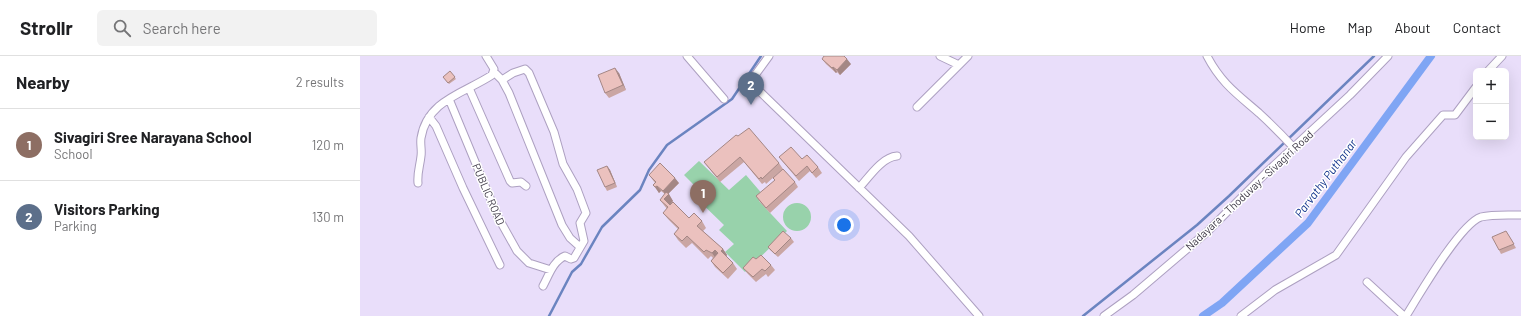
<!DOCTYPE html>
<meta charset="utf-8">
<style>
body{margin:0;font-family:Barlow,sans-serif;background:#f2f2f2;color:#202124}
.controls{position:absolute;right:12px;top:12px;display:grid;overflow:hidden;border-radius:6px;box-shadow:0 4px 16px #0002}
.controls button{width:36px;height:36px;display:grid;place-items:center;padding:0;border:0;border-bottom:1px solid #e0e0e0;background:#fff;color:#202124;font:20px sans-serif}
.you{position:absolute;left:484px;top:169px;width:14px;height:14px;margin:-10px;border:3px solid #fff;border-radius:50%;background:#1a73e8;box-shadow:0 0 0 6px #1a73e833}
.badge{display:grid;place-items:center;width:26px;height:26px;border-radius:50%;background:#3b832a;color:#fff;font-size:13px;font-weight:700}
.pin{position:absolute;translate:-50% -33px;filter:drop-shadow(0 1px 2px #0008)}
.pin::after{content:'';position:absolute;top:21px;width:14px;height:12px;background:inherit;clip-path:polygon(0 0,100% 0,50% 100%)}
.list{margin:0;padding:0;list-style:none}
h2{display:flex;justify-content:space-between;align-items:center;height:52px;margin:0;padding:0 16px;font-size:17px}
h2 small{font-size:13px;font-weight:400;color:#757577}
.list li{display:grid;grid-template-columns:26px 1fr auto;gap:12px;align-items:center;box-sizing:border-box;height:72px;padding:0 16px;border-top:1px solid #e0e0e0}
.list b{display:block;font-size:15px;white-space:nowrap}
.list p{margin:0;font-size:13px;white-space:nowrap;color:#757577}
.list em{font-size:13px;font-style:normal;color:#757577}
.icon{flex:none;width:22px;height:22px;fill:none;stroke:currentColor;stroke-width:2;stroke-linecap:round;stroke-linejoin:round}
.map{position:relative;flex:none;width:1161px;height:260px;overflow:hidden}
header{display:flex;align-items:center;gap:24px;box-sizing:border-box;height:56px;padding:0 20px;background:#fff;border-bottom:1px solid #e0e0e0}
header strong{font-size:19px}
nav{display:flex;gap:22px;margin-inline-start:auto;font-size:14px}
.search{width:280px;height:36px;background:#f2f2f2;display:flex;align-items:center;gap:10px;box-sizing:border-box;padding:0 14px;border-radius:6px;color:#757577;font-size:15px}
main{display:flex}
aside{flex:1;background:#fff}
.map>svg:first-child{display:block}
</style>
<header>
<strong>Strollr</strong>
<div class="search"><svg class="icon" aria-label="search" viewBox="0 0 24 24"><circle cx="10" cy="10" r="6"/><path d="M15 15l6 6"/></svg>Search here</div>
<nav><a>Home</a><a>Map</a><a>About</a><a>Contact</a></nav>
</header>
<main>
<aside>
<h2>Nearby<small>2 results</small></h2>
<ul class="list">
<li><span class="badge" style="background:#8d6e63">1</span><div><b>Sivagiri Sree Narayana School</b><p>School</p></div><em>120 m</em></li>
<li><span class="badge" style="background:#5c6f8a">2</span><div><b>Visitors Parking</b><p>Parking</p></div><em>130 m</em></li>
</ul>
</aside>
<div class="map">
<svg width="1161" height="260" viewBox="0 0 1161 260">
<rect width="100%" height="100%" fill="#e9defa"/>
<path fill="#98d2ab" d="M 339,105 L 369,134 L 386,119 L 404,140 L 399,145 L 427,175 L 385,216 L 365,196 L 374,188 L 359,174 L 364,169 L 334,140 L 334,129 L 324,119 Z
M423 161a14 14 0 1 1 28 0a14 14 0 1 1-28 0Z"/>
<g fill="none" stroke-linecap="round" stroke-linejoin="round">
<path stroke="#6b84c0" stroke-width="2.5" d="M 189,260 L 212,216 L 221,208 L 242,171 L 280,134 L 289,114 L 307,89 L 372,43 L 401,0
M 723,260 L 837,169 L 869,140 L 1014,0"/>
<path stroke="#7fa5f4" stroke-width="8" d="M 843,260 L 862,247 L 948,167 L 1071,0"/>
<defs>
<path id="street" d="M 327,0 L 364,43
M 409,0 L 390,26 L 549,180 L 619,260
M 580,0 L 599,9
M 847,0 C 861,27 877,38 899,57 C 911,68 922,79 934,92
M 1128,15 L 1142,0
M 134,16 L 142,24 L 149,37 L 202,169 L 210,182 L 220,191
M 142,24 L 153,17 L 165,13 L 169,17 L 194,76 L 203,108 L 217,133 L 226,157 L 220,167 L 224,185 L 214,202 L 211,203 L 205,200 C 193,205 189,219 183,230
M 109,32 L 150,125 L 152,127 L 161,126 L 166,130
M 89,43 L 138,161 L 157,195 L 169,207 L 191,214
M 557,51 L 608,0
M 69,61 L 76,70 L 103,132 L 140,209
M 58,127 C 57,117 60,110 61,100 C 62,94 60,88 61,82 C 67,44 105,37 132,19 L 134,13 L 126,0
M 499,132 C 509,121 522,101 537,100
M 1007,226 L 1044,260
M 744,260 L 773,239 L 847,176 L 909,114 L 990,39 L 1028,0
M 881,260 L 915,234 L 976,199 L 1046,101 L 1083,59 L 1095,59 L 1116,31
M 1046,260 C 1059,239 1100,168 1121,161 C 1133,158 1149,159 1161,159"/>
</defs>
<use href="#street" stroke="#ada0c1" stroke-width="9"/>
<use href="#street" stroke="#fff" stroke-width="7"/>
</g>
<path fill="#caa6a3" d="M 462,3 L 491,8 L 480,19 L 477,16 L 476,17 L 466,8 Z
M 90,15 L 96,23 L 89,28 L 83,21 Z
M 259,17 L 266,34 L 249,42 L 245,37 Z
M 378,80 L 419,107 L 423,113 L 406,128 L 405,126 L 402,128 L 384,106 L 360,126 L 344,106 Z
M 419,101 L 442,103 L 458,111 L 462,117 L 456,122 L 450,115 L 439,125 L 423,106 Z
M 247,110 L 250,114 L 257,131 L 247,135 L 245,131 Z
M 289,119 L 319,127 L 308,138 L 313,145 L 310,148 L 329,162 L 342,165 L 346,172 L 343,175 L 363,193 L 367,199 L 366,200 L 373,207 L 377,213 L 368,223 L 355,211 L 351,205 L 353,202 L 351,200 L 348,203 L 332,187 L 326,192 L 318,184 L 314,178 L 318,173 L 308,163 L 303,157 L 307,153 L 300,144 L 305,138 L 301,135 L 299,137 L 297,134 L 293,129 L 295,127 Z
M 435,126 L 438,131 L 410,157 L 400,146 L 396,140 Z
M 1146,175 L 1156,192 L 1141,198 L 1139,194 Z
M 431,182 L 434,186 L 418,201 L 410,194 L 408,191 Z
M 411,209 L 415,214 L 408,221 L 406,218 L 396,226 L 387,217 L 383,212 Z"/>
<path fill="#a48785" d="M 487,3 L 491,8 L 480,19 L 477,14 Z
M 473,11 L 477,16 L 476,17 L 472,12 Z
M 255,12 L 259,17 L 266,34 L 263,29 Z
M 247,110 L 250,114 L 257,131 L 255,127 Z
M 315,122 L 319,127 L 306,140 L 303,135 Z
M 297,130 L 301,135 L 299,137 L 295,131 Z
M 309,138 L 313,145 L 309,150 L 304,143 Z
M 363,193 L 367,199 L 365,202 L 361,195 Z
M 355,194 L 359,200 L 357,204 L 352,197 Z"/>
<path fill="#ebc1be" stroke="#a48785" d="M 464,0 L 484,0 L 487,3 L 477,14 L 473,11 L 472,12 L 462,3 Z
M 255,12 L 263,29 L 245,37 L 238,19 Z
M 90,15 L 95,21 L 88,27 L 83,21 Z
M 389,72 L 419,107 L 402,123 L 401,121 L 399,123 L 380,101 L 357,121 L 344,106 L 376,79 L 378,80 Z
M 431,91 L 442,103 L 447,99 L 458,111 L 452,117 L 447,110 L 436,120 L 419,101 Z
M 300,107 L 315,122 L 303,135 L 297,130 L 295,131 L 293,129 L 296,126 L 289,119 Z
M 247,110 L 255,127 L 245,131 L 237,114 Z
M 423,113 L 435,126 L 406,152 L 396,140 L 415,124 L 413,122 Z
M 306,136 L 309,138 L 304,143 L 310,149 L 313,146 L 329,162 L 334,157 L 342,165 L 337,170 L 363,193 L 361,195 L 373,207 L 363,217 L 351,205 L 358,197 L 355,194 L 352,197 L 346,194 L 344,196 L 327,180 L 322,185 L 314,178 L 319,172 L 303,157 L 308,151 L 300,144 Z
M 423,175 L 431,182 L 415,198 L 408,191 Z
M 1146,175 L 1154,188 L 1139,194 L 1132,181 Z
M 401,199 L 411,209 L 405,215 L 402,213 L 393,221 L 383,212 L 393,201 L 396,203 Z"/>
<g text-anchor="middle" dominant-baseline="central" stroke-width="3" stroke-linejoin="round" paint-order="stroke">
<g font-size="11" fill="#3d3846" stroke="#fff">
<text transform="translate(889 134) rotate(-43)">Nadayara - Thoduvay - Sivagiri Road</text>
<text transform="translate(129 138) rotate(67)">PUBLIC ROAD</text>
</g>
<g font-size="12" font-style="italic" fill="#0f328b" stroke="#fff">
<text transform="translate(965 122) rotate(-53)">Parvathy Puthanar</text>
</g>
</g>
</svg>
<div class="controls">
<button>+</button>
<button>−</button>
</div>
<div class="you"></div>
<div class="pin badge" style="left:343px;top:157px;background:#8d6e63">1</div>
<div class="pin badge" style="left:391px;top:49px;background:#5c6f8a">2</div>
</div>
</main>
